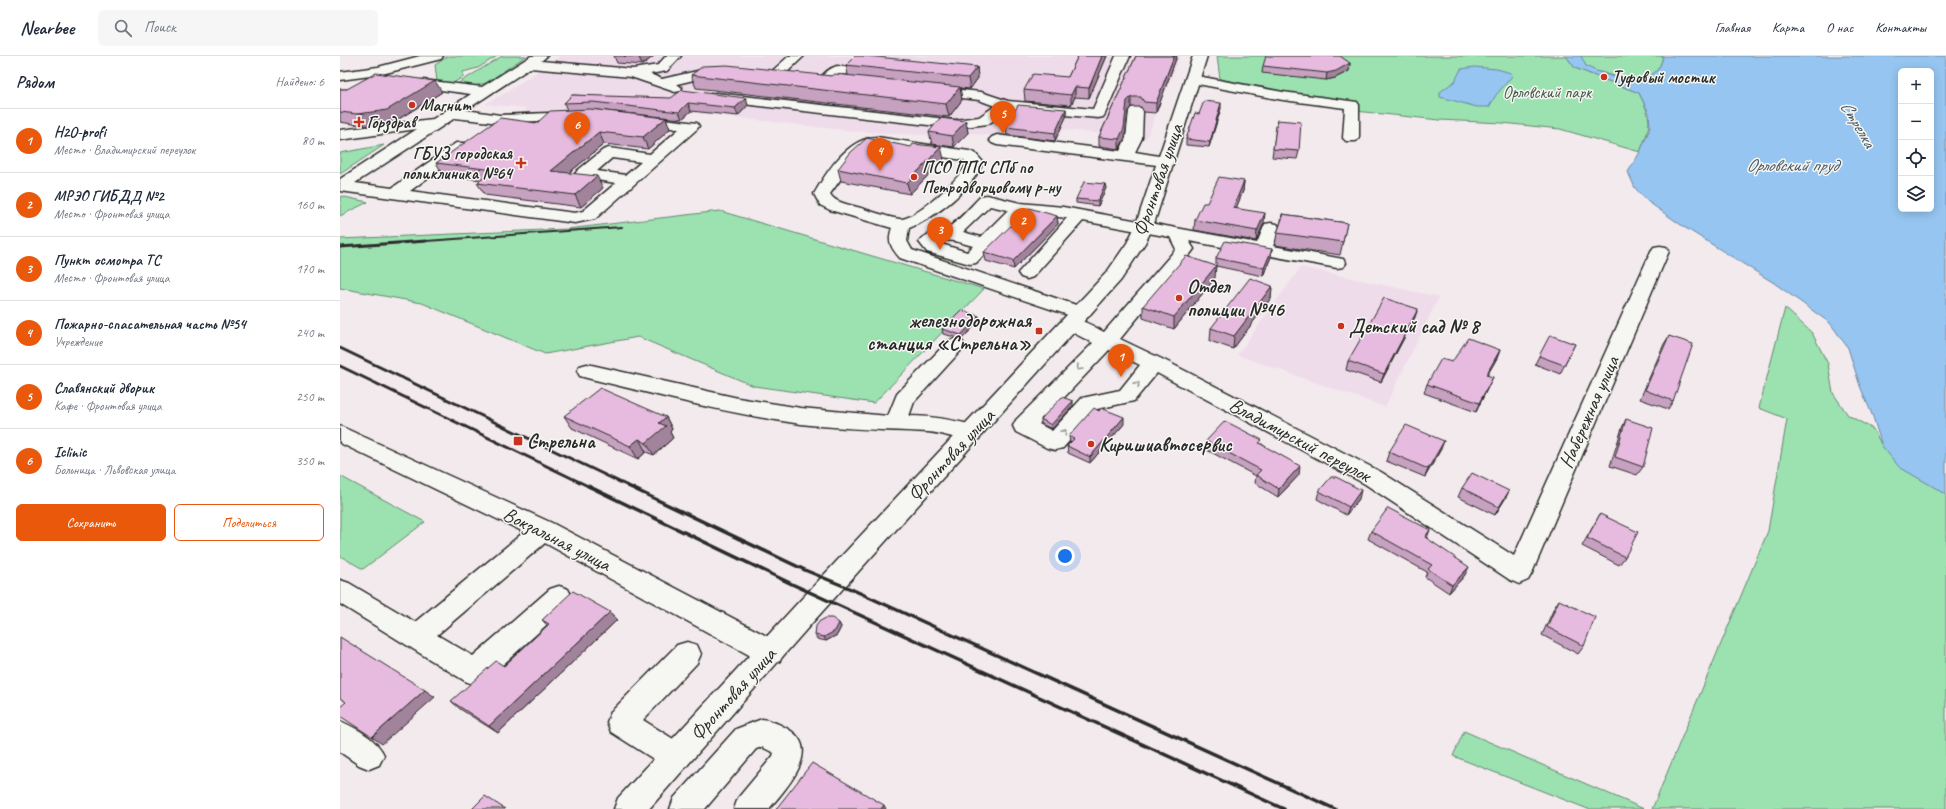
<!DOCTYPE html>
<html lang="ru">
<meta charset="utf-8">
<style>
body{margin:0;font-family:Caveat,sans-serif;background:#f6f6f7;color:#1f2937}
.controls{position:absolute;right:12px;top:12px;display:grid;overflow:hidden;border-radius:6px;box-shadow:0 2px 10px #0003}
.controls button{width:36px;height:36px;display:grid;place-items:center;padding:0;border:0;border-bottom:1px solid #e0e1e3;background:#fff;color:#1f2937;font:20px sans-serif}
.you{position:absolute;left:725px;top:500px;width:14px;height:14px;margin:-10px;border:3px solid #fff;border-radius:50%;background:#1a73e8;box-shadow:0 0 0 6px #1a73e833}
.badge{display:grid;place-items:center;width:26px;height:26px;border-radius:50%;background:#ea580c;color:#fff;font-size:13px;font-weight:700}
.pin{position:absolute;translate:-50% -33px;filter:drop-shadow(0 1px 2px #0008)}
.pin::after{content:'';position:absolute;top:21px;width:14px;height:12px;background:inherit;clip-path:polygon(0 0,100% 0,50% 100%)}
.list{margin:0;padding:0;list-style:none}
h2{display:flex;justify-content:space-between;align-items:center;height:52px;margin:0;padding:0 16px;font-size:17px}
h2 small{font-size:13px;font-weight:400;color:#747a83}
.list li{display:grid;grid-template-columns:26px 1fr auto;gap:12px;align-items:center;box-sizing:border-box;height:64px;padding:0 16px;border-top:1px solid #e0e1e3}
.list b{display:block;font-size:15px;white-space:nowrap}
.list p{margin:0;font-size:13px;white-space:nowrap;color:#747a83}
.list em{font-size:13px;font-style:normal;color:#747a83}
.actions{display:flex;gap:8px;padding:12px 16px}
.actions a{flex:1;padding:9px 0;border:1px solid #ea580c;border-radius:6px;text-align:center;font-size:14px;color:#ea580c}
.actions .main{background:#ea580c;color:#fff}
.icon{flex:none;width:22px;height:22px;fill:none;stroke:currentColor;stroke-width:2;stroke-linecap:round;stroke-linejoin:round}
.map{position:relative;flex:none;width:1606px;height:753px;overflow:hidden}
header{display:flex;align-items:center;gap:24px;box-sizing:border-box;height:56px;padding:0 20px;background:#fff;border-bottom:1px solid #e0e1e3}
header strong{font-size:19px}
nav{display:flex;gap:22px;margin-inline-start:auto;font-size:14px}
.search{width:280px;height:36px;background:#f6f6f7;display:flex;align-items:center;gap:10px;box-sizing:border-box;padding:0 14px;border-radius:6px;color:#747a83;font-size:15px}
main{display:flex}
aside{flex:1;background:#fff}
.map>svg:first-child{display:block}
</style>
<header>
<strong>Nearbee</strong>
<div class="search"><svg class="icon" aria-label="search" viewBox="0 0 24 24"><circle cx="10" cy="10" r="6"/><path d="M15 15l6 6"/></svg>Поиск</div>
<nav><a>Главная</a><a>Карта</a><a>О нас</a><a>Контакты</a></nav>
</header>
<main>
<aside>
<h2>Рядом<small>Найдено: 6</small></h2>
<ul class="list">
<li><span class="badge">1</span><div><b>H2O-profi</b><p>Место · Владимирский переулок</p></div><em>80 m</em></li>
<li><span class="badge">2</span><div><b>МРЭО ГИБДД №2</b><p>Место · Фронтовая улица</p></div><em>160 m</em></li>
<li><span class="badge">3</span><div><b>Пункт осмотра ТС</b><p>Место · Фронтовая улица</p></div><em>170 m</em></li>
<li><span class="badge">4</span><div><b>Пожарно-спасательная часть №54</b><p>Учреждение</p></div><em>240 m</em></li>
<li><span class="badge">5</span><div><b>Славянский дворик</b><p>Кафе · Фронтовая улица</p></div><em>250 m</em></li>
<li><span class="badge">6</span><div><b>Iclinic</b><p>Больница · Львовская улица</p></div><em>350 m</em></li>
</ul>
<div class="actions"><a class="main">Сохранить</a><a>Поделиться</a></div>
</aside>
<div class="map">
<svg width="1606" height="753" viewBox="0 0 1606 753">
<rect width="100%" height="100%" fill="#f3eaee"/>
<filter id="ink" filterUnits="userSpaceOnUse"><feTurbulence type="fractalNoise" baseFrequency=".025" numOctaves="2"/><feDisplacementMap in="SourceGraphic" scale="8" xChannelSelector="R" yChannelSelector="G"/><feConvolveMatrix kernelMatrix="1 2 1 2 8 2 1 2 1" color-interpolation-filters="sRGB"/></filter>
<g filter="url(#ink)">
<path fill="#efdcea" d="M 220,0 L 840,0 L 806,83 L 667,67 L 659,79 L 654,80 L 602,74 L 598,80 L 511,75 L 357,57 L 215,53 L 187,57 L 185,52 L 145,48 L 167,36 Z
M 961,211 L 1099,241 L 1045,351 L 897,299 Z"/>
<path fill="#9be2b0" stroke="#63866e" d="M 108,0 L 157,0 L 138,12 L 123,16 L 123,19 L 125,20 L 113,27 L 97,26 L 95,9 Z
M 162,0 L 186,0 L 146,27 L 134,30 L 117,28 Z
M 877,0 L 1226,0 L 1235,12 L 1299,37 C 1313,65 1311,68 1300,96 L 1220,73 L 1162,67 L 1099,64 L 1015,55 L 880,23 Z
M 1241,0 L 1323,0 C 1318,29 1288,25 1267,18 C 1261,16 1252,15 1246,10 C 1243,8 1241,3 1241,0 Z
M 44,89 L 0,118 L 0,97 Z
M 0,140 L 28,146 L 0,160 Z
M 380,155 L 644,233 L 534,347 L 414,330 L 298,281 L 205,298 L 82,247 L 0,232 L 0,183 L 227,173 Z
M 1445,252 L 1472,277 L 1488,308 L 1493,337 L 1508,359 L 1533,373 L 1542,390 L 1600,435 L 1606,438 L 1606,753 L 1312,753 L 1428,475 L 1447,363 L 1419,352 Z
M 0,420 L 85,466 L 23,513 L 0,500 Z
M 1124,675 L 1304,753 L 1248,753 L 1113,700 Z"/>
<path fill="#95c5f0" stroke="#6b87a1" fill-rule="evenodd" d="M 1226,0 L 1241,0 L 1246,10 C 1268,22 1317,37 1323,0 L 1606,0 L 1606,438 L 1559,411 L 1542,390 L 1533,361 L 1520,330 L 1508,292 L 1490,267 L 1434,227 L 1344,171 L 1307,145 L 1295,132 L 1288,116 L 1300,96 L 1310,72 L 1309,57 L 1299,37 L 1235,12 ZM 1561,15 L 1591,15 L 1591,153 L 1561,153 Z
M 1135,11 L 1157,13 L 1171,17 L 1172,20 L 1156,39 L 1149,51 L 1137,51 L 1100,41 L 1100,36 L 1115,25 L 1121,13 Z"/>
<g fill="none" stroke-linecap="round" stroke-linejoin="round">
<defs>
<path id="minor" d="M 80,0 L 103,0 L 101,3 L 38,19 L 0,24 L 0,16 L 38,11 Z
M 191,0 L 207,0 L 201,5 L 293,13 L 318,9 L 326,0 L 341,0 L 327,15 L 310,18 L 322,23 L 366,13 L 386,14 L 388,17 L 386,20 L 366,21 L 337,28 L 342,32 L 340,35 L 335,36 L 291,21 L 190,12 L 126,54 L 160,59 L 232,56 L 237,57 L 239,60 L 237,63 L 160,67 L 115,62 L 15,127 L 52,132 L 116,87 L 126,87 L 129,90 L 126,93 L 70,135 L 235,157 L 243,155 L 276,127 L 237,121 L 235,118 L 237,115 L 263,94 L 269,92 L 310,98 L 339,73 L 293,67 L 291,64 L 293,61 L 298,60 L 357,67 L 359,70 L 357,73 L 255,163 L 235,167 L 0,135 L 0,123 L 77,73 L 0,84 L 0,74 L 93,63 L 131,38 L 78,31 L 76,28 L 78,25 L 83,24 L 142,31 ZM 272,102 L 301,106 L 286,119 L 257,115 Z
M 449,0 L 464,0 L 441,22 L 431,22 L 429,19 L 431,16 Z
M 776,0 L 790,0 L 765,58 L 763,61 L 758,62 L 669,54 L 648,68 L 615,72 L 376,45 L 371,44 L 369,41 L 371,38 L 376,37 L 615,64 L 639,61 L 655,50 L 639,44 L 587,38 L 585,35 L 587,32 L 592,31 L 641,36 L 668,45 L 753,53 Z
M 497,10 L 518,13 L 520,16 L 518,19 L 500,18 L 491,27 L 481,27 L 479,24 C 483,18 490,12 497,10 Z
M 852,19 L 943,36 L 1017,46 L 1019,49 L 1019,82 L 1016,85 L 1006,85 L 1003,82 L 1005,52 L 943,44 L 847,26 L 845,23 L 847,20 Z
M 796,51 L 801,52 L 803,55 L 802,82 L 795,96 L 831,102 L 833,105 L 831,108 L 825,110 L 657,89 L 652,87 L 649,84 L 652,81 L 657,79 L 780,95 L 786,82 L 789,55 L 791,52 Z
M 537,81 L 629,95 L 635,97 L 643,106 C 633,132 595,162 569,172 L 567,185 L 572,194 L 748,253 L 751,257 L 748,261 L 741,263 L 734,261 L 560,202 C 551,192 547,185 552,172 L 490,154 L 480,149 L 474,138 C 487,115 508,82 537,81 ZM 531,91 L 624,104 L 627,107 C 621,122 578,161 562,163 C 555,164 526,153 517,151 C 508,148 495,147 490,138 L 513,106 Z
M 647,139 L 680,147 L 723,151 L 917,187 L 925,168 L 931,167 L 937,168 L 940,172 L 933,190 L 1003,203 L 1006,207 L 1003,211 L 997,212 L 849,185 L 854,193 L 851,197 L 780,283 L 826,305 L 1041,416 L 1174,500 L 1311,195 L 1314,191 L 1320,190 L 1326,191 L 1329,195 L 1192,517 L 1188,524 L 1179,528 L 1170,524 L 1025,428 L 817,317 L 794,345 L 757,353 L 723,392 L 715,394 L 707,392 L 676,376 L 673,370 L 676,364 L 753,287 L 724,272 L 721,268 L 724,264 C 738,260 752,270 764,276 L 836,193 L 830,181 L 743,165 L 693,221 L 687,223 L 681,221 L 678,217 L 727,162 L 684,157 L 636,207 L 630,208 L 587,196 L 579,186 C 588,174 597,179 606,173 C 619,165 630,151 641,140 ZM 650,150 L 668,154 L 641,181 L 623,176 ZM 603,184 L 615,185 L 633,190 L 627,196 L 598,187 ZM 769,294 L 800,309 L 780,334 L 742,342 L 712,375 L 699,368 Z
M 615,283 L 622,285 L 625,290 L 574,346 L 569,360 C 594,360 615,364 639,371 L 642,377 L 639,383 C 623,387 605,377 588,376 C 546,374 504,373 461,368 C 389,358 318,339 247,322 L 240,320 L 237,315 L 240,310 L 247,308 L 398,342 L 461,352 L 548,360 L 557,338 L 608,285 Z
M 0,370 L 212,467 L 440,587 L 444,596 L 440,605 L 430,608 L 420,605 L 205,487 L 97,579 L 133,600 L 210,533 L 219,530 L 228,533 L 232,541 L 228,549 L 145,625 L 135,629 L 125,625 L 0,548 L 0,524 L 9,527 L 75,566 L 184,476 L 0,387 Z
M 347,586 L 357,589 L 361,598 L 357,607 L 303,664 L 346,691 L 351,701 L 346,711 L 336,715 L 326,711 L 271,676 L 267,666 L 271,656 L 337,589 Z
M 422,663 C 431,664 441,669 448,673 C 484,694 445,733 429,753 L 394,753 L 398,742 L 433,700 L 434,697 L 422,691 L 416,693 L 365,753 L 330,753 L 334,742 L 396,673 Z
M 0,665 C 16,672 37,683 44,699 L 39,709 L 29,713 L 19,709 L 0,696 Z"/>
<path id="major" d="M 853,0 L 867,0 L 813,171 L 805,187 L 781,224 L 472,567 L 309,753 L 274,753 L 278,742 L 454,551 L 767,216 L 787,187 L 795,171 Z"/>
</defs>
<use href="#minor" stroke="#2b2b2b" stroke-width="3"/>
<use href="#major" stroke="#2b2b2b" stroke-width="3"/>
<use href="#minor" fill="#f6f6f2" fill-rule="evenodd"/>
<use href="#major" fill="#f6f6f2" fill-rule="evenodd"/>
<path stroke="#2b2b2b" stroke-width="2" d="M 72,186 L 282,171"/>
<path stroke="#2b2b2b" stroke-width="3" d="M 0,191 L 86,185
M 0,292 L 290,431
M 0,310 L 250,431"/>
<path stroke="#2b2b2b" stroke-width="3.5" d="M 248,430 L 454,529 L 944,753
M 288,430 L 467,515 L 511,533 L 995,753"/>
</g>
<path fill="#c7a1c0" stroke="#2b2b2b" d="M 274,0 L 314,0 L 302,9 L 277,7 Z
M 738,0 L 767,0 L 749,42 L 735,41 L 731,49 L 685,45 L 684,34 L 728,21 Z
M 796,0 L 837,0 L 816,57 L 804,56 L 801,51 L 791,51 L 788,55 L 785,82 L 779,93 L 759,90 L 759,81 Z
M 1010,7 L 1009,15 L 995,22 L 986,24 L 922,17 L 923,10 Z
M 506,9 L 637,11 L 638,22 L 630,33 L 620,32 L 622,44 L 609,61 L 356,32 L 351,19 L 492,20 L 508,19 Z
M 0,33 L 7,33 L 102,36 L 54,66 L 25,70 L 0,66 Z
M 232,39 L 408,49 L 398,60 L 351,55 L 342,63 L 256,54 L 326,62 L 330,73 L 308,93 L 264,88 L 229,117 L 263,132 L 241,151 L 145,139 L 137,127 L 141,124 L 104,119 L 96,107 L 227,54 L 224,47 Z
M 881,52 L 869,91 L 846,89 L 846,83 L 859,58 Z
M 726,53 L 726,61 L 715,85 L 667,79 L 666,71 Z
M 937,64 L 959,95 L 957,103 L 932,101 Z
M 626,65 L 628,77 L 614,91 L 592,88 L 589,76 Z
M 604,103 L 570,138 L 501,125 L 498,113 Z
M 904,125 L 903,135 L 896,152 L 924,167 L 916,185 L 854,174 L 855,164 L 867,147 Z
M 765,128 L 766,132 L 758,150 L 736,147 L 736,143 Z
M 942,158 L 1007,167 L 1000,199 L 935,189 L 937,177 L 941,165 Z
M 717,160 L 718,168 L 674,213 L 646,205 L 644,196 Z
M 931,201 L 923,220 L 876,210 L 876,202 Z
M 875,222 L 834,273 L 803,262 L 803,250 Z
M 932,230 L 931,242 L 893,293 L 870,285 L 871,272 Z
M 639,260 L 640,264 L 622,283 L 603,278 L 602,273 Z
M 1075,261 L 1041,326 L 1006,314 L 1008,305 Z
M 1329,280 L 1333,345 L 1328,353 L 1300,343 L 1324,288 Z
M 1235,288 L 1220,318 L 1195,308 L 1199,300 Z
M 1160,294 L 1157,302 L 1147,319 L 1149,329 L 1136,356 L 1084,337 L 1087,328 L 1112,306 Z
M 733,350 L 712,373 L 701,368 L 701,363 Z
M 224,360 L 326,361 L 332,373 L 330,376 L 333,382 L 314,399 L 306,396 L 298,403 L 232,372 Z
M 1286,363 L 1303,411 L 1297,419 L 1270,410 L 1282,372 Z
M 784,368 L 750,407 L 728,397 L 727,390 L 730,387 L 729,380 Z
M 866,385 L 922,388 L 959,419 L 938,441 L 915,427 L 916,420 L 865,393 Z
M 1101,393 L 1085,421 L 1046,405 L 1049,396 Z
M 1122,432 L 1169,435 L 1165,443 L 1155,459 L 1118,441 Z
M 979,435 L 1019,443 L 1006,459 L 977,443 Z
M 1260,458 L 1285,501 L 1279,509 L 1242,490 Z
M 1031,475 L 1086,482 L 1125,519 L 1109,537 L 1085,521 L 1087,516 L 1028,483 Z
M 1219,544 L 1244,590 L 1238,598 L 1202,579 L 1214,552 Z
M 270,556 L 277,564 L 158,677 L 120,653 L 111,645 L 164,610 L 208,570 L 202,564 Z
M 499,567 L 501,571 L 497,579 L 486,585 L 477,583 L 475,579 Z"/>
<path fill="#a2839c" stroke="#2b2b2b" d="M 301,0 L 314,0 L 302,9 L 299,1 Z
M 762,0 L 767,0 L 749,42 L 749,32 Z
M 834,0 L 837,0 L 816,57 L 816,47 Z
M 1010,7 L 1009,15 L 995,22 L 986,24 L 987,17 Z
M 637,11 L 638,22 L 630,33 L 628,22 Z
M 95,25 L 102,36 L 54,66 L 25,70 L 17,58 Z
M 620,31 L 622,44 L 609,61 L 606,48 Z
M 735,31 L 735,41 L 731,49 L 731,39 Z
M 791,41 L 791,51 L 788,55 L 785,82 L 779,93 L 779,83 L 787,45 Z
M 406,42 L 408,49 L 398,60 L 395,52 Z
M 348,47 L 351,55 L 342,63 L 339,56 Z
M 881,47 L 881,52 L 869,91 L 870,86 Z
M 726,53 L 726,61 L 715,85 L 715,77 Z
M 326,62 L 330,73 L 308,93 L 303,81 Z
M 626,65 L 628,77 L 614,91 L 612,80 Z
M 259,76 L 264,88 L 218,126 L 211,115 Z
M 601,91 L 604,103 L 570,138 L 567,127 Z
M 257,120 L 263,132 L 241,151 L 235,139 Z
M 904,125 L 903,135 L 892,162 L 893,152 Z
M 765,128 L 766,132 L 758,150 L 758,145 Z
M 925,157 L 924,167 L 916,185 L 917,175 Z
M 717,160 L 718,168 L 674,213 L 673,205 Z
M 932,193 L 931,201 L 923,220 L 924,212 Z
M 876,210 L 875,222 L 834,273 L 834,261 Z
M 932,230 L 931,242 L 893,293 L 894,280 Z
M 1078,253 L 1075,261 L 1041,326 L 1044,318 Z
M 639,260 L 640,264 L 622,283 L 621,279 Z
M 1160,294 L 1157,302 L 1143,327 L 1146,319 Z
M 1153,321 L 1149,329 L 1136,356 L 1139,347 Z
M 733,345 L 733,350 L 712,373 L 711,369 Z
M 326,361 L 332,373 L 330,376 L 333,382 L 314,399 L 306,387 L 319,367 Z
M 784,361 L 784,368 L 750,407 L 750,401 Z
M 299,383 L 306,396 L 298,403 L 290,390 Z
M 1104,385 L 1101,393 L 1085,421 L 1088,413 Z
M 960,410 L 959,419 L 938,441 L 939,433 Z
M 1021,434 L 1019,443 L 1006,459 L 1009,451 Z
M 1169,435 L 1165,443 L 1155,459 L 1159,451 Z
M 1090,474 L 1087,482 L 1085,481 Z
M 1129,511 L 1125,519 L 1109,537 L 1112,529 Z
M 270,556 L 277,564 L 158,677 L 149,670 Z
M 499,567 L 501,571 L 497,579 L 486,585 L 484,581 Z
M 85,634 L 95,641 L 42,688 L 32,681 Z
M 544,749 L 546,753 L 541,753 Z"/>
<path fill="#e7bbdf" stroke="#2b2b2b" d="M 284,0 L 301,0 L 299,1 Z
M 515,0 L 527,0 L 637,11 L 628,22 L 506,9 Z
M 738,0 L 762,0 L 749,32 L 735,31 L 731,39 L 684,34 L 693,18 L 728,21 Z
M 796,0 L 834,0 L 816,47 L 804,46 L 801,41 L 791,41 L 787,45 L 784,72 L 779,83 L 759,81 Z
M 926,0 L 1000,0 L 1010,7 L 996,15 L 987,17 L 923,10 Z
M 387,9 L 492,20 L 495,18 L 620,31 L 606,48 L 351,19 L 363,10 Z
M 36,17 L 95,25 L 47,54 L 17,58 L 0,56 L 0,33 L 7,33 Z
M 342,34 L 406,42 L 395,52 L 348,47 L 339,56 L 253,46 L 224,47 L 232,39 L 331,42 Z
M 864,45 L 881,47 L 870,86 L 846,83 L 855,57 L 859,58 Z
M 678,49 L 726,53 L 715,77 L 666,71 Z
M 250,53 L 326,62 L 303,81 L 259,76 L 211,115 L 257,120 L 235,139 L 137,127 L 154,114 L 96,107 L 160,62 L 197,67 L 210,55 Z
M 600,62 L 626,65 L 612,80 L 589,76 Z
M 937,64 L 961,66 L 959,95 L 933,93 Z
M 527,82 L 571,91 L 573,88 L 601,91 L 567,127 L 498,113 L 511,96 Z
M 879,121 L 904,125 L 893,152 L 925,157 L 917,175 L 855,164 L 863,147 L 867,147 Z
M 744,126 L 765,128 L 758,145 L 736,143 Z
M 689,152 L 717,160 L 673,205 L 644,196 Z
M 942,158 L 1007,167 L 1003,186 L 937,177 L 943,160 Z
M 885,185 L 932,193 L 924,212 L 876,202 Z
M 846,200 L 876,210 L 834,261 L 803,250 Z
M 910,222 L 932,230 L 894,280 L 871,272 Z
M 1044,242 L 1078,253 L 1044,318 L 1008,305 Z
M 621,254 L 639,260 L 621,279 L 602,273 Z
M 1210,279 L 1235,288 L 1224,309 L 1199,300 Z
M 1329,280 L 1353,288 L 1333,345 L 1305,334 Z
M 1128,282 L 1160,294 L 1146,319 L 1153,321 L 1139,347 L 1087,328 L 1101,303 L 1112,306 Z
M 260,332 L 326,361 L 319,367 L 326,370 L 306,387 L 299,383 L 290,390 L 224,360 Z
M 722,341 L 733,345 L 711,369 L 701,363 Z
M 754,352 L 759,355 L 761,352 L 784,361 L 750,401 L 727,390 L 734,383 L 729,380 Z
M 1286,363 L 1313,372 L 1303,411 L 1275,401 Z
M 885,365 L 922,384 L 919,387 L 960,410 L 939,433 L 916,419 L 921,414 L 866,385 Z
M 1066,369 L 1104,385 L 1088,413 L 1049,396 Z
M 1132,417 L 1169,435 L 1159,451 L 1122,432 Z
M 991,421 L 996,421 L 1021,434 L 1009,451 L 979,435 Z
M 1048,452 L 1090,474 L 1085,481 L 1129,511 L 1112,529 L 1088,513 L 1092,509 L 1031,475 Z
M 1260,458 L 1298,476 L 1285,501 L 1247,482 Z
M 233,535 L 270,556 L 149,670 L 111,645 L 156,605 L 164,610 L 209,568 L 202,564 Z
M 1219,544 L 1255,561 L 1244,590 L 1207,571 Z
M 486,562 L 492,562 L 499,567 L 495,575 L 484,581 L 475,579 L 476,570 L 480,565 Z
M 0,581 L 85,634 L 32,681 L 0,660 L 0,651 L 6,646 L 0,642 Z
M 472,707 L 544,749 L 541,753 L 436,753 Z
M 145,740 L 165,753 L 132,753 Z"/>
<defs><path id="oneway-chevron" d="M-2-3.5L2.5 0L-2 3.5" fill="none" stroke-width="1.6" stroke-linecap="round" stroke-linejoin="round"/></defs>
<g stroke="#90908e">
<use href="#oneway-chevron" transform="translate(739 312) rotate(134)"/>
<use href="#oneway-chevron" transform="translate(797 328) rotate(-50)"/>
<use href="#oneway-chevron" transform="translate(724 376) rotate(-49)"/>
</g>
</g>
<g fill="#c8321e" stroke="#f6f6f2" stroke-width="1.5">
<circle cx="1264" cy="21" r="4"/>
<circle cx="72" cy="49" r="4"/>
<path d="M17 60h4v4h4v4h-4v4h-4v-4h-4v-4h4z"/>
<path d="M179 101h4v4h4v4h-4v4h-4v-4h-4v-4h4z"/>
<circle cx="574" cy="121" r="4"/>
<circle cx="839" cy="242" r="4"/>
<circle cx="1001" cy="270" r="4"/>
<rect x="695" y="271" width="8" height="8" rx="2"/>
<rect x="173" y="380" width="10" height="10" rx="2"/>
<circle cx="751" cy="388" r="4"/>
</g>
<g text-anchor="middle" dominant-baseline="central" stroke-width="3" stroke-linejoin="round" paint-order="stroke">
<g font-size="17" font-weight="bold" fill="#2b2b2b" stroke="#f6f6f2" text-anchor="start">
<text x="1272" y="21">Туфовый мостик</text>
<text x="80" y="49">Магнит</text>
<text x="27" y="66">Горздрав</text>
<text x="172" y="97" text-anchor="end">ГБУЗ городская<tspan x="172" dy="20">поликлиника №64</tspan></text>
<text x="582" y="111">ПСО ППС СПб по<tspan x="582" dy="20">Петродворцовому р-ну</tspan></text>
</g>
<g font-size="17" fill="#47594c" stroke="#f6f6f2">
<text x="1207" y="36">Орловский парк</text>
</g>
<g font-size="18" font-style="italic" fill="#4b5966" stroke="#f6f6f2">
<text transform="translate(1518 68) rotate(59)">Стрелка</text>
<text x="1452" y="109">Орловский пруд</text>
</g>
<g font-size="20" fill="#2b2b2b" stroke="#f6f6f2">
<text transform="translate(818 124) rotate(-71)">Фронтовая улица</text>
<text transform="translate(1249 356) rotate(-66)">Набережная улица</text>
<text transform="translate(960 384) rotate(28)">Владимирский переулок</text>
<text transform="translate(611 399) rotate(-47)">Фронтовая улица</text>
<text transform="translate(217 483) rotate(27)">Вокзальная улица</text>
<text transform="translate(393 638) rotate(-48)">Фронтовая улица</text>
</g>
<g font-size="20" font-weight="bold" fill="#2b2b2b" stroke="#f6f6f2" text-anchor="start">
<text x="847" y="230">Отдел<tspan x="847" dy="23">полиции №46</tspan></text>
<text x="691" y="264" text-anchor="end">железнодорожная<tspan x="691" dy="23">станция «Стрельна»</tspan></text>
<text x="1009" y="270">Детский сад № 8</text>
<text x="187" y="385">Стрельна</text>
<text x="759" y="388">Киришиавтосервис</text>
</g>
</g>
</svg>
<div class="controls">
<button>+</button>
<button>−</button>
<button><svg class="icon" aria-label="locate" viewBox="0 0 24 24"><circle cx="12" cy="12" r="6"/><path d="M12 2v4M12 18v4M2 12h4M18 12h4"/></svg></button>
<button><svg class="icon" aria-label="layers" viewBox="0 0 24 24"><path d="M12 4l9 5-9 5-9-5zM3 14l9 5 9-5"/></svg></button>
</div>
<div class="you"></div>
<div class="pin badge" style="left:781px;top:321px">1</div>
<div class="pin badge" style="left:683px;top:185px">2</div>
<div class="pin badge" style="left:600px;top:194px">3</div>
<div class="pin badge" style="left:540px;top:115px">4</div>
<div class="pin badge" style="left:663px;top:78px">5</div>
<div class="pin badge" style="left:237px;top:89px">6</div>
</div>
</main>
